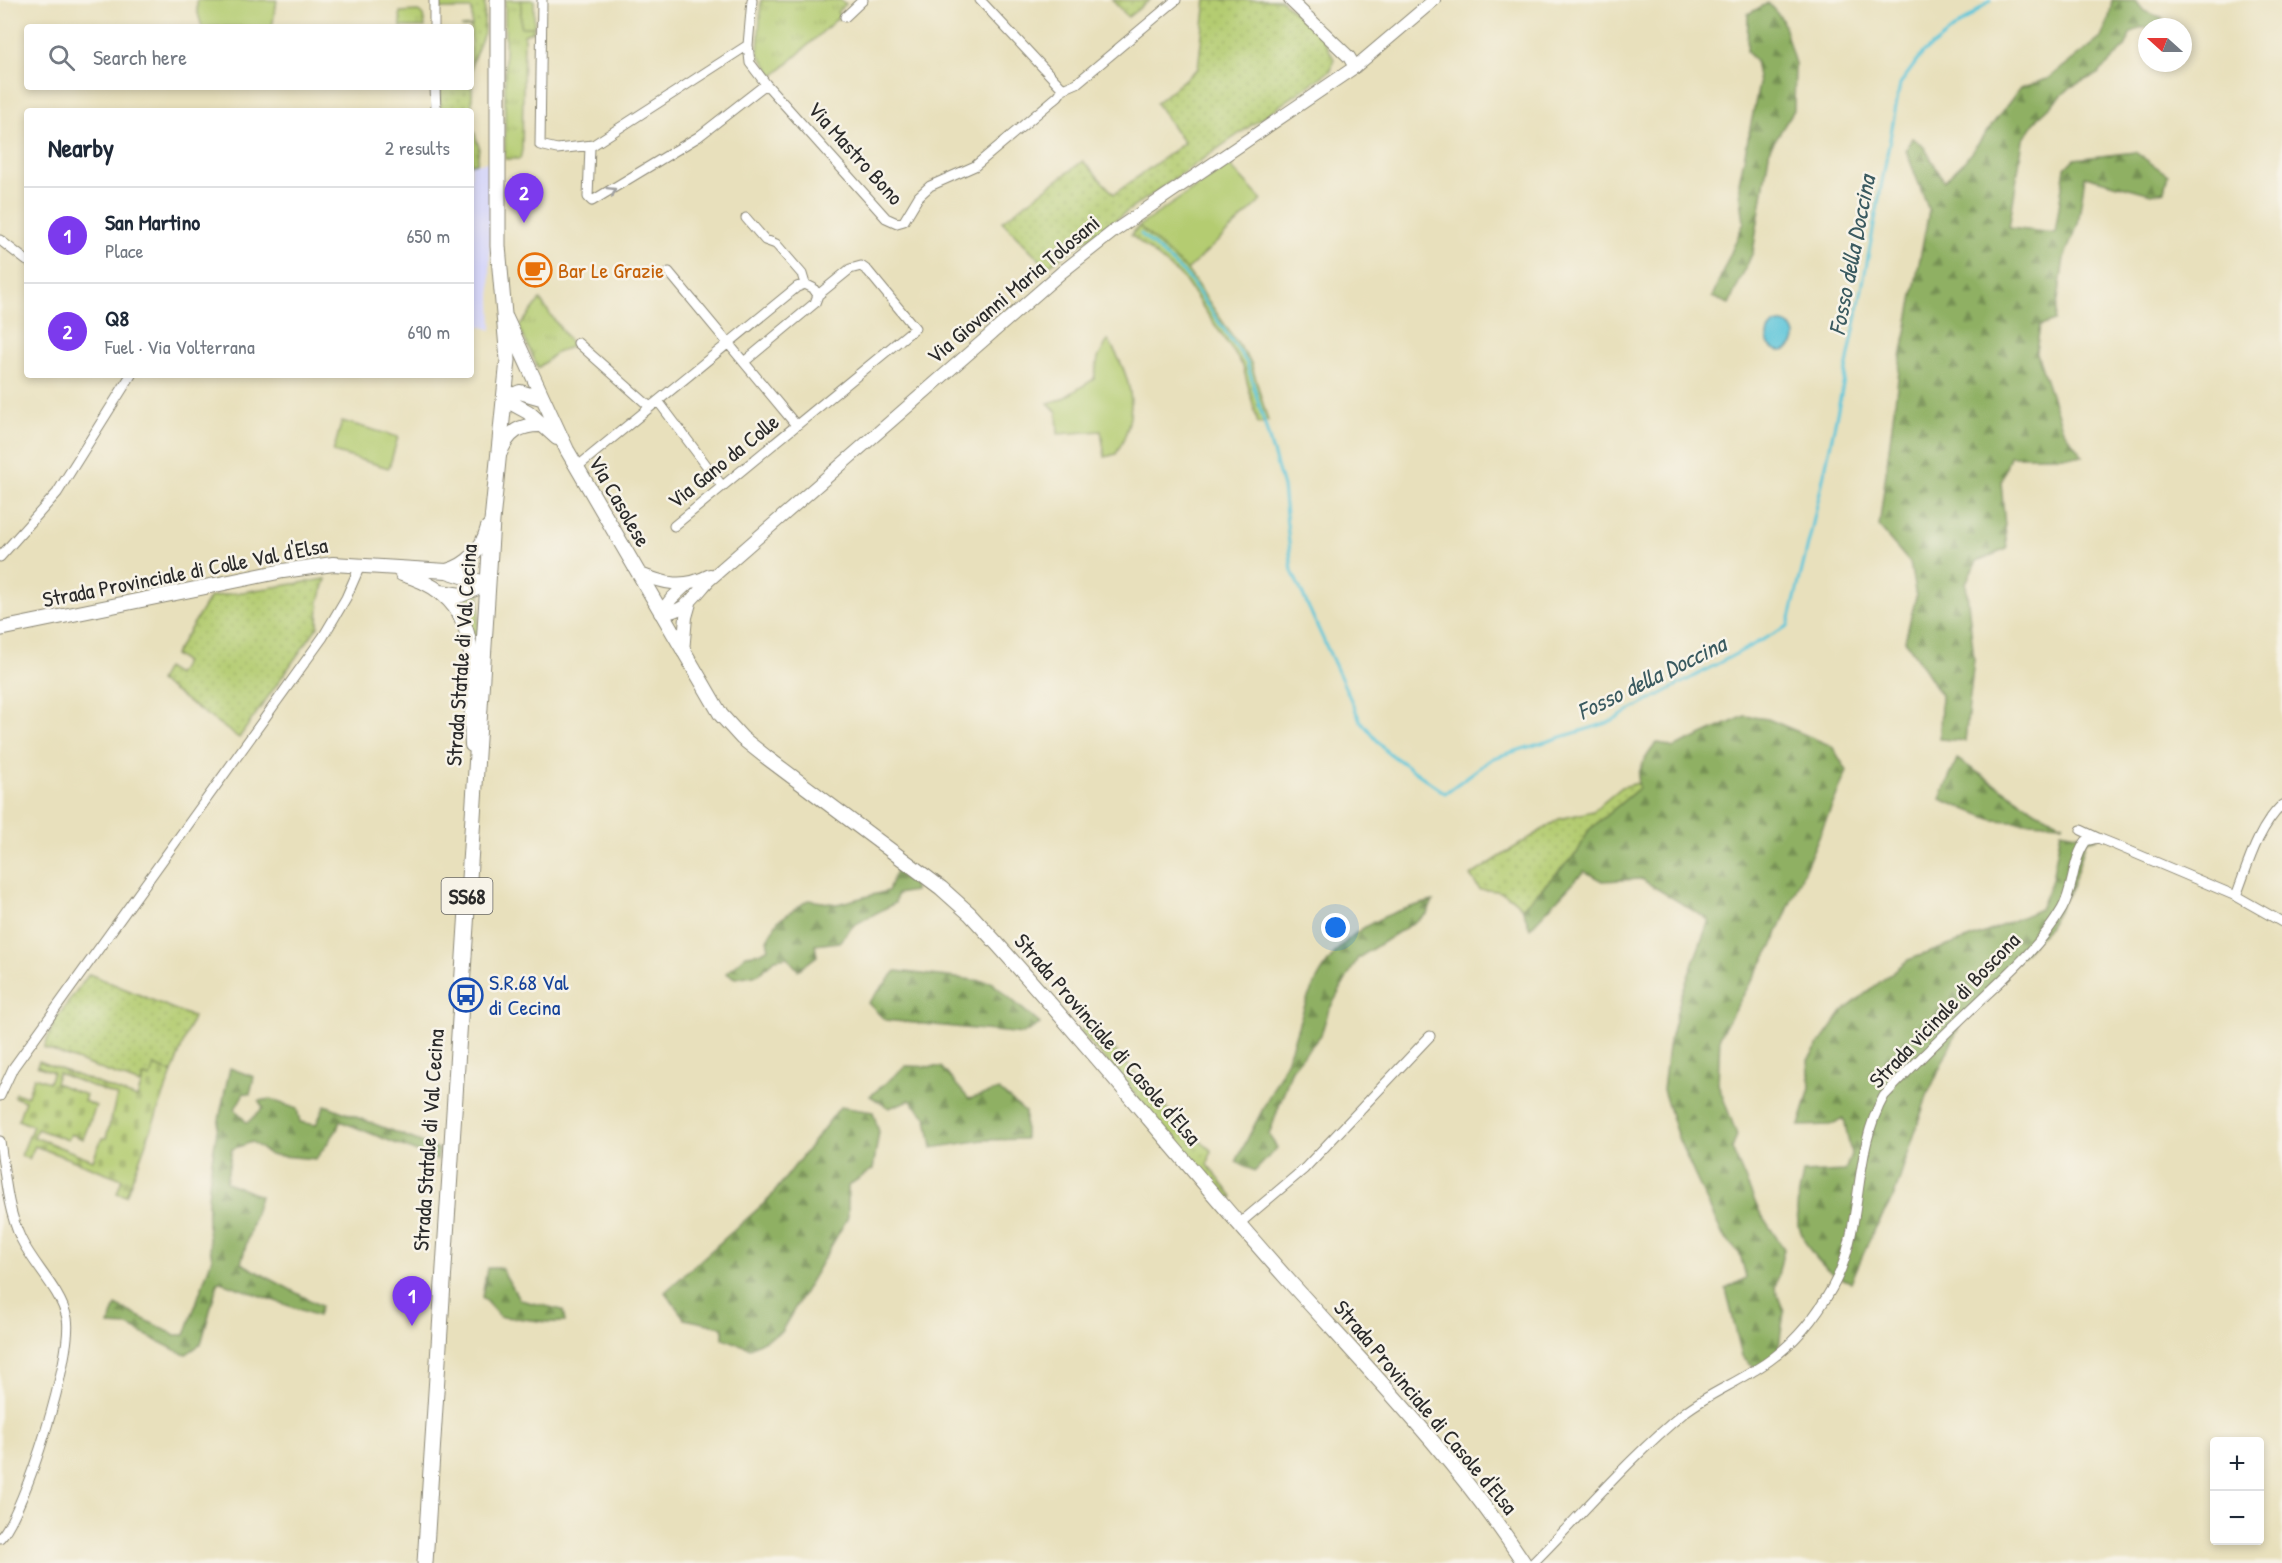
<!DOCTYPE html>
<meta charset="utf-8">
<style>
body{margin:0;font-family:"Patrick Hand",sans-serif;background:#f6f6f7;color:#1f2937}
.controls{position:absolute;right:18px;bottom:18px;display:grid;overflow:hidden;border-radius:6px;box-shadow:0 3px 9px #0003}
.controls button{width:54px;height:54px;display:grid;place-items:center;padding:0;border:0;border-bottom:2px solid #e0e1e3;background:#fff;color:#1f2937;font:30px sans-serif}
.compass{position:absolute;left:2138px;top:18px;width:54px;height:54px;border-radius:50%;background:#fff;box-shadow:0 3px 9px #0003;rotate:291deg}
.you{position:absolute;left:1336px;top:928px;width:21px;height:21px;margin:-15px;border:4px solid #fff;border-radius:50%;background:#1a73e8;box-shadow:0 0 0 9px #1a73e833}
.badge{display:grid;place-items:center;width:39px;height:39px;border-radius:50%;background:#7c3aed;color:#fff;font-size:20px;font-weight:700}
.pin{position:absolute;translate:-50% -50px;filter:drop-shadow(0 2px 3px #0008)}
.pin::after{content:'';position:absolute;top:32px;width:21px;height:18px;background:inherit;clip-path:polygon(0 0,100% 0,50% 100%)}
.list{margin:0;padding:0;list-style:none}
h2{display:flex;justify-content:space-between;align-items:center;height:78px;margin:0;padding:0 24px;font-size:26px}
h2 small{font-size:20px;font-weight:400;color:#747a83}
.list li{display:grid;grid-template-columns:39px 1fr auto;gap:18px;align-items:center;box-sizing:border-box;height:96px;padding:0 24px;border-top:2px solid #e0e1e3}
.list b{display:block;font-size:22px;white-space:nowrap}
.list p{margin:0;font-size:20px;white-space:nowrap;color:#747a83}
.list em{font-size:20px;font-style:normal;color:#747a83}
.icon{flex:none;width:33px;height:33px;fill:none;stroke:currentColor;stroke-width:2;stroke-linecap:round;stroke-linejoin:round}
.map{position:relative;flex:none;width:2282px;height:1563px;overflow:hidden}
.search{position:absolute;background:#fff;box-shadow:0 3px 9px #0003;left:24px;top:24px;width:450px;height:66px;display:flex;align-items:center;gap:15px;box-sizing:border-box;padding:0 21px;border-radius:6px;color:#747a83;font-size:22px}
.panel{position:absolute;background:#fff;box-shadow:0 3px 9px #0003;left:24px;top:108px;width:450px;height:270px;border-radius:6px}
.map>svg:first-child{display:block}
</style>
<div class="map">
<svg width="2282" height="1563" viewBox="0 0 2282 1563">
<defs>
<pattern id="grass-dots" width="8" height="8" patternUnits="userSpaceOnUse" patternTransform="scale(1.5)"><rect width="8" height="8" fill="#b4cc71"/><path d="M2 2h.1M6 6h.1" fill="none" stroke="#9baf62" stroke-width="1.8" stroke-linecap="round"/></pattern>
<pattern id="forest-firs" width="22" height="20" patternUnits="userSpaceOnUse" patternTransform="scale(1.5)"><rect width="22" height="20" fill="#8fb063"/><path d="M5 1l3.5 6h-7zM16 11l3.5 6h-7z" fill="#758f52"/></pattern>
<pattern id="cemetery-stones" width="16" height="16" patternUnits="userSpaceOnUse" patternTransform="scale(1.5)"><rect width="16" height="16" fill="#b4cc71"/><path d="M2 7V4a2 2 0 0 1 4 0v3zM10 15v-3a2 2 0 0 1 4 0v3z" fill="#9baf62"/></pattern>
<pattern id="park-tufts" width="24" height="20" patternUnits="userSpaceOnUse" patternTransform="scale(1.5)"><rect width="24" height="20" fill="#b4cc71"/><path d="M3 7l-1-3M5 7V3M7 7l1-3M15 17l-1-3M17 17v-4M19 17l1-3" fill="none" stroke="#9baf62"/></pattern>
</defs>
<rect width="100%" height="100%" fill="#f7f3e8"/>
<filter id="ink" filterUnits="userSpaceOnUse"><feTurbulence type="fractalNoise" baseFrequency=".0167" numOctaves="2"/><feDisplacementMap in="SourceGraphic" scale="12" xChannelSelector="R" yChannelSelector="G"/><feConvolveMatrix kernelMatrix="1 2 1 2 8 2 1 2 1" color-interpolation-filters="sRGB"/></filter>
<filter id="wash" filterUnits="userSpaceOnUse"><feTurbulence type="fractalNoise" baseFrequency=".008" numOctaves="4" result="noise"/><feDisplacementMap in="SourceGraphic" scale="24" xChannelSelector="R" yChannelSelector="G"/><feGaussianBlur stdDeviation="1.35" result="paint"/><feColorMatrix in="noise" values="0 0 0 0 0 0 0 0 0 0 0 0 0 0 0 0 0 1.4 0 .05"/><feComposite in="paint" operator="in"/></filter>
<g filter="url(#wash)">
<rect width="100%" height="100%" fill="#e8e0bc"/>
<path fill="#d7d7f8" d="M 490,162 L 490,264 L 492,330 L 471,323 L 471,164 Z"/>
<path fill="url(#grass-dots)" stroke="#707c4e" stroke-width="1.5" d="M 439,0 L 485,0 L 484,33 L 472,63 L 472,126 L 479,147 L 477,163 L 471,164 L 471,111 L 440,111 L 440,87 L 471,87 L 471,27 L 461,27 L 472,26 L 472,9 L 441,9 Z
M 1112,0 L 1150,0 L 1128,17 Z
M 1206,0 L 1281,0 L 1323,39 L 1334,59 L 1331,70 L 1047,267 L 1002,221 L 1083,161 L 1114,194 L 1184,143 L 1156,103 L 1198,68 Z
M 1139,226 L 1187,270 L 1251,363 L 1268,421 L 1258,424 L 1243,366 L 1183,278 L 1131,235 Z
M 326,579 L 319,601 L 318,626 L 239,738 L 159,681 L 166,668 L 177,675 L 185,662 L 174,655 L 210,597 Z
M 480,592 L 477,644 L 455,599 Z
M 1638,783 L 1639,788 L 1589,830 L 1577,853 L 1522,908 C 1508,893 1500,889 1480,890 L 1470,876 L 1559,819 L 1593,811 L 1622,787 Z
M 89,974 L 193,1017 L 172,1073 L 154,1066 L 150,1078 L 144,1076 L 140,1084 L 44,1048 L 55,1020 Z
M 1090,1022 L 1180,1124 L 1211,1150 L 1208,1165 L 1233,1197 L 1227,1201 L 1080,1031 Z"/>
<path fill="url(#forest-firs)" stroke="#5d6e47" stroke-width="1.5" d="M 2112,0 L 2135,0 L 2144,11 L 2163,19 L 2159,27 L 2139,28 L 2130,34 L 2126,46 L 2098,74 L 2071,87 L 2038,118 L 2023,140 L 2009,228 L 2055,233 L 2065,168 L 2074,159 L 2135,152 L 2168,175 L 2164,191 L 2151,194 L 2085,176 L 2078,224 L 2064,258 L 2055,321 L 2040,326 L 2036,351 L 2063,430 L 2083,456 L 2010,456 L 2001,482 L 2007,549 L 1977,561 L 1966,583 L 1974,659 L 1965,741 L 1940,739 L 1941,695 L 1905,640 L 1916,597 L 1910,563 L 1879,527 L 1900,363 L 1929,211 L 1906,150 L 1913,138 L 1924,147 L 1944,181 L 1963,163 L 2020,88 L 2047,79 L 2101,38 L 2109,18 Z
M 1768,3 L 1782,19 L 1795,64 L 1794,110 L 1770,148 L 1753,252 L 1729,304 L 1712,297 L 1744,222 L 1739,183 L 1759,84 L 1755,60 L 1747,52 L 1748,14 Z
M 1745,716 L 1768,719 L 1832,746 L 1847,771 L 1772,946 L 1720,1035 L 1718,1084 L 1737,1135 L 1732,1149 L 1759,1211 L 1784,1249 L 1775,1288 L 1784,1312 L 1778,1354 L 1757,1369 L 1742,1356 L 1726,1289 L 1746,1278 L 1740,1254 L 1723,1236 L 1696,1178 L 1678,1138 L 1663,1090 L 1668,1047 L 1681,996 L 1709,920 L 1641,879 L 1602,881 L 1584,871 L 1530,928 L 1522,908 L 1577,853 L 1589,830 L 1639,788 C 1635,771 1647,755 1657,742 L 1673,748 Z
M 1957,759 L 2036,811 L 2063,824 L 1993,820 L 1940,799 Z
M 2061,831 L 2098,838 L 2086,841 L 2072,887 L 2048,928 L 1964,1016 L 1927,1096 L 1894,1196 L 1872,1234 L 1851,1282 C 1822,1273 1798,1242 1797,1211 C 1797,1199 1801,1185 1803,1173 L 1845,1171 L 1851,1154 L 1844,1118 L 1830,1125 L 1799,1126 L 1810,1088 L 1808,1060 L 1842,1012 L 1908,960 L 1987,932 L 2040,909 L 2052,879 Z
M 897,868 L 910,876 L 915,891 L 897,894 L 895,903 L 854,925 L 839,942 L 815,945 L 817,956 L 798,970 L 787,957 L 775,959 L 759,974 L 735,978 L 726,973 L 746,955 L 760,953 L 769,948 L 767,940 L 778,921 L 808,900 L 837,904 L 888,891 Z
M 1433,901 L 1427,914 L 1358,958 L 1328,1012 L 1321,1035 L 1292,1069 L 1269,1135 L 1277,1148 L 1255,1171 L 1236,1162 C 1252,1128 1272,1094 1287,1059 C 1296,1038 1300,1014 1310,993 C 1337,936 1373,915 1433,901 Z
M 896,971 L 991,982 L 1040,1024 L 1023,1034 L 885,1020 L 868,1003 Z
M 906,1066 L 941,1067 L 969,1099 L 999,1090 L 1025,1112 L 1025,1139 L 983,1140 L 932,1148 L 927,1118 L 910,1100 L 889,1108 L 870,1096 Z
M 230,1068 L 254,1077 L 250,1094 L 244,1093 L 235,1109 L 247,1123 L 263,1108 L 259,1101 L 270,1099 L 297,1109 L 300,1122 L 316,1125 L 325,1105 L 439,1149 L 437,1160 L 340,1121 L 337,1130 L 316,1159 L 270,1155 L 252,1142 L 232,1149 L 226,1182 L 260,1196 L 241,1263 L 321,1306 L 318,1316 L 218,1281 L 201,1344 L 185,1355 L 128,1326 L 109,1325 L 116,1305 L 175,1335 L 185,1335 L 212,1258 C 199,1202 218,1123 230,1068 Z
M 840,1107 L 873,1112 L 879,1132 L 873,1169 L 848,1186 L 848,1217 L 781,1332 L 750,1348 L 723,1338 L 723,1327 L 685,1319 L 665,1292 L 770,1198 Z
M 487,1268 L 501,1268 L 520,1300 L 563,1310 L 565,1322 C 542,1324 523,1317 500,1317 L 482,1297 Z"/>
<path fill="url(#cemetery-stones)" stroke="#707c4e" stroke-width="1.5" fill-rule="evenodd" d="M 39,1061 L 137,1098 L 144,1076 L 150,1078 L 154,1066 L 172,1073 L 126,1196 L 117,1193 L 122,1179 L 35,1146 L 29,1159 L 21,1156 L 33,1126 L 18,1120 L 25,1101 L 14,1097 L 16,1093 L 27,1097 L 34,1077 L 49,1082 L 53,1072 L 37,1066 ZM 58,1073 L 117,1096 L 106,1138 L 102,1138 L 93,1160 L 34,1137 L 37,1129 L 68,1140 L 71,1134 L 83,1139 L 96,1106 L 84,1101 L 86,1095 L 55,1083 Z"/>
<path fill="url(#park-tufts)" stroke="#707c4e" stroke-width="1.5" d="M 505,0 L 521,0 L 521,27 L 534,27 L 533,31 L 524,35 L 522,150 L 520,159 L 505,159 Z
M 761,0 L 840,0 L 846,4 L 837,12 L 840,16 L 774,76 L 758,53 Z
M 419,11 L 423,15 L 425,27 L 401,27 L 400,12 Z
M 540,300 L 573,346 L 557,352 L 538,368 L 519,327 Z"/>
<path fill="#b4cc71" stroke="#707c4e" stroke-width="1.5" d="M 197,0 L 277,0 L 272,27 L 202,27 L 197,10 Z
M 521,0 L 534,0 L 534,27 L 521,27 Z
M 1229,165 L 1262,200 L 1187,270 L 1139,226 Z
M 1108,340 C 1132,377 1141,413 1116,454 L 1105,457 L 1101,431 L 1058,434 L 1057,412 L 1048,403 L 1062,399 L 1094,379 L 1098,358 Z
M 342,421 L 398,437 L 389,468 L 333,452 Z"/>
<path fill="#5ec6da" stroke="#447882" stroke-width="1.5" d="M1767 337a14 14 0 1 1 28 0a14 14 0 1 1-28 0Z"/>
<g fill="none" stroke-linecap="round" stroke-linejoin="round">
<path stroke="#5ec6da" stroke-width="3" d="M 1141,234 L 1187,276 L 1247,363 L 1283,487 L 1292,571 L 1360,720 L 1386,751 L 1445,793 L 1493,758 L 1607,723 L 1788,626 C 1834,447 1867,265 1900,84 L 1923,53 L 1991,0"/>
</g>
</g>
<g filter="url(#ink)">
<g fill="none" stroke-linecap="round" stroke-linejoin="round">
<defs>
<path id="minor" d="M 434,0 L 434,27
M 542,0 L 540,145 L 557,149 L 593,145 L 748,45 L 752,0
M 980,0 L 1063,89
M 845,17 L 863,0
M 748,45 L 750,63 L 766,84 L 886,218 L 897,223 L 904,221 L 919,196 L 930,186 L 975,166 L 1058,96 L 1063,89
M 435,87 L 436,111
M 1063,89 L 1077,83 L 1176,0
M 590,147 L 588,197 L 592,201 L 698,137 L 766,84
M 746,218 L 765,240 L 776,244 L 802,274 L 805,284
M 0,240 L 27,261
M 669,272 L 796,425
M 578,343 L 650,407
M 658,401 L 722,486
M 577,467 L 797,287 L 805,284 L 813,288 L 818,295 L 815,303 L 744,362
M 674,526 L 915,328 L 868,271 L 861,266 L 850,269 L 818,295
M 0,557 L 57,493 L 131,375
M 2081,830 L 2098,838
M 2236,896 C 2248,865 2257,829 2282,805
M 0,1096 L 13,1068 L 323,637 L 346,598 L 360,566
M 0,1141 C 5,1174 7,1209 21,1239 C 34,1266 60,1289 67,1318 C 74,1353 25,1512 0,1538
M 1240,1223 L 1304,1169 L 1430,1036
M 1533,1563 C 1583,1513 1630,1457 1685,1412 C 1707,1395 1732,1385 1755,1370 C 1789,1350 1813,1322 1832,1288 C 1865,1230 1851,1154 1884,1096 C 1917,1061 1951,1028 1986,995 C 2013,970 2043,942 2062,909 C 2074,888 2072,860 2086,841 L 2098,838 L 2113,844 L 2236,896 L 2282,922"/>
<path id="tertiary" d="M 1290,0 L 1349,57 L 1355,67
M 638,573 C 665,584 683,589 710,575
M 660,613 C 685,613 693,598 708,581 L 1062,272 L 1114,231 L 1355,67 L 1434,0
M 660,613 L 672,598 L 687,584
M 683,652 L 686,617 L 690,603"/>
<path id="secondary" d="M 506,318 L 567,450 L 721,715 L 742,738 L 766,757 L 941,888 L 970,914 C 1080,1033 1181,1160 1289,1281 C 1371,1372 1457,1460 1524,1563
M 504,399 L 528,412 L 557,438
M 504,399 L 520,392 L 541,398
M 500,453 C 508,432 520,424 543,425
M 447,571 C 470,564 482,549 488,527
M 402,574 C 492,599 468,675 472,745
M 441,592 L 461,595 L 487,584
M 0,629 L 283,571 L 333,564 L 447,571 L 487,584"/>
<path id="primary" d="M 425,1563 L 492,521 L 508,360 L 498,246 L 498,0"/>
</defs>
<use href="#minor" stroke="#8a8674" stroke-width="11"/>
<use href="#tertiary" stroke="#8a8674" stroke-width="14"/>
<use href="#secondary" stroke="#8a8674" stroke-width="16"/>
<use href="#primary" stroke="#8a8674" stroke-width="17"/>
<use href="#minor" stroke="#fff" stroke-width="9"/>
<use href="#tertiary" stroke="#fff" stroke-width="12"/>
<use href="#secondary" stroke="#fff" stroke-width="14"/>
<use href="#primary" stroke="#fff" stroke-width="15"/>
</g>
<defs><path id="oneway-chevron" d="M-2-3.5L2.5 0L-2 3.5" fill="none" stroke-width="1.6" stroke-linecap="round" stroke-linejoin="round" transform="scale(1.5)"/></defs>
<use stroke="#a0a0a0" href="#oneway-chevron" transform="translate(612 191) rotate(-32)"/>
</g>
<defs>
<symbol id="cafe-ring" viewBox="-11 -11 22 22"><circle r="9.5" fill="#f7f3e8" stroke="#e8710a" stroke-width="1.5"/><path d="M-5.5-4.5H6V0H3Q3 3.5 0 3.5H-2.5Q-5.5 3.5-5.5 0ZM3-3.2v2h1.7v-2ZM-6 4.5H4V6H-6Z" fill="#e8710a"/></symbol>
<symbol id="bus-ring" viewBox="-11 -11 22 22"><circle r="9.5" fill="#f7f3e8" stroke="#1a4fb4" stroke-width="1.5"/><path d="M-5-6H5V4H4V6H2V4H-2V6H-4V4H-5ZM-3.5-4V0h7V-4ZM-3.5 1.2v1.5H-2V1.2ZM2 1.2v1.5H3.5V1.2Z" fill="#1a4fb4"/></symbol>
</defs>
<g fill-rule="evenodd">
<use href="#cafe-ring" x="516" y="251" width="38" height="38"/>
<use href="#bus-ring" x="447" y="976" width="38" height="38"/>
</g>
<g text-anchor="middle" dominant-baseline="central" stroke-width="5" stroke-linejoin="round" paint-order="stroke">
<rect fill="#f7f3e8" stroke="#686764" stroke-width="1.5" x="441.5" y="878" width="51" height="36" rx="4.5"/>
<g font-size="21" font-weight="bold" fill="#2b2b2b">
<text x="467" y="896">SS68</text>
</g>
<g font-size="22" fill="#2b2b2b" stroke="#f7f3e8">
<text transform="translate(856 153) rotate(48)">Via Mastro Bono</text>
<text transform="translate(1013 289) rotate(-40)">Via Giovanni Maria Tolosani</text>
<text transform="translate(723 461) rotate(-39)">Via Gano da Colle</text>
<text transform="translate(620 501) rotate(60)">Via Casolese</text>
<text transform="translate(185 572) rotate(-11)">Strada Provinciale di Colle Val d'Elsa</text>
<text transform="translate(461 655) rotate(-86)">Strada Statale di Val Cecina</text>
<text transform="translate(1944 1010) rotate(-46)">Strada vicinale di Boscona</text>
<text transform="translate(1108 1039) rotate(49)">Strada Provinciale di Casole d'Elsa</text>
<text transform="translate(428 1140) rotate(-86)">Strada Statale di Val Cecina</text>
<text transform="translate(1426 1407) rotate(50)">Strada Provinciale di Casole d'Elsa</text>
</g>
<g font-size="22" fill="#c56008" stroke="#f7f3e8" text-anchor="start">
<text x="558" y="270">Bar Le Grazie</text>
</g>
<g font-size="22" fill="#164399" stroke="#f7f3e8" text-anchor="start">
<text x="489" y="982">S.R.68 Val<tspan x="489" dy="25">di Cecina</tspan></text>
</g>
<g font-size="24" font-style="italic" fill="#3a5a60" stroke="#f7f3e8">
<text transform="translate(1851 255) rotate(-79)">Fosso della Doccina</text>
<text transform="translate(1651 677) rotate(-26)">Fosso della Doccina</text>
</g>
</g>
</svg>
<div class="controls">
<button>+</button>
<button>−</button>
</div>
<svg class="compass" viewBox="-18 -18 36 36"><path d="M0-13l5 13h-10z" fill="#e53935"/><path d="M0 13l5-13h-10z" fill="#747a83"/></svg>
<div class="you"></div>
<div class="pin badge" style="left:412px;top:1326px">1</div>
<div class="pin badge" style="left:524px;top:223px">2</div>
<div class="search"><svg class="icon" aria-label="search" viewBox="0 0 24 24"><circle cx="10" cy="10" r="6"/><path d="M15 15l6 6"/></svg>Search here</div>
<section class="panel">
<h2>Nearby<small>2 results</small></h2>
<ul class="list">
<li><span class="badge">1</span><div><b>San Martino</b><p>Place</p></div><em>650 m</em></li>
<li><span class="badge">2</span><div><b>Q8</b><p>Fuel · Via Volterrana</p></div><em>690 m</em></li>
</ul>
</section>
</div>
